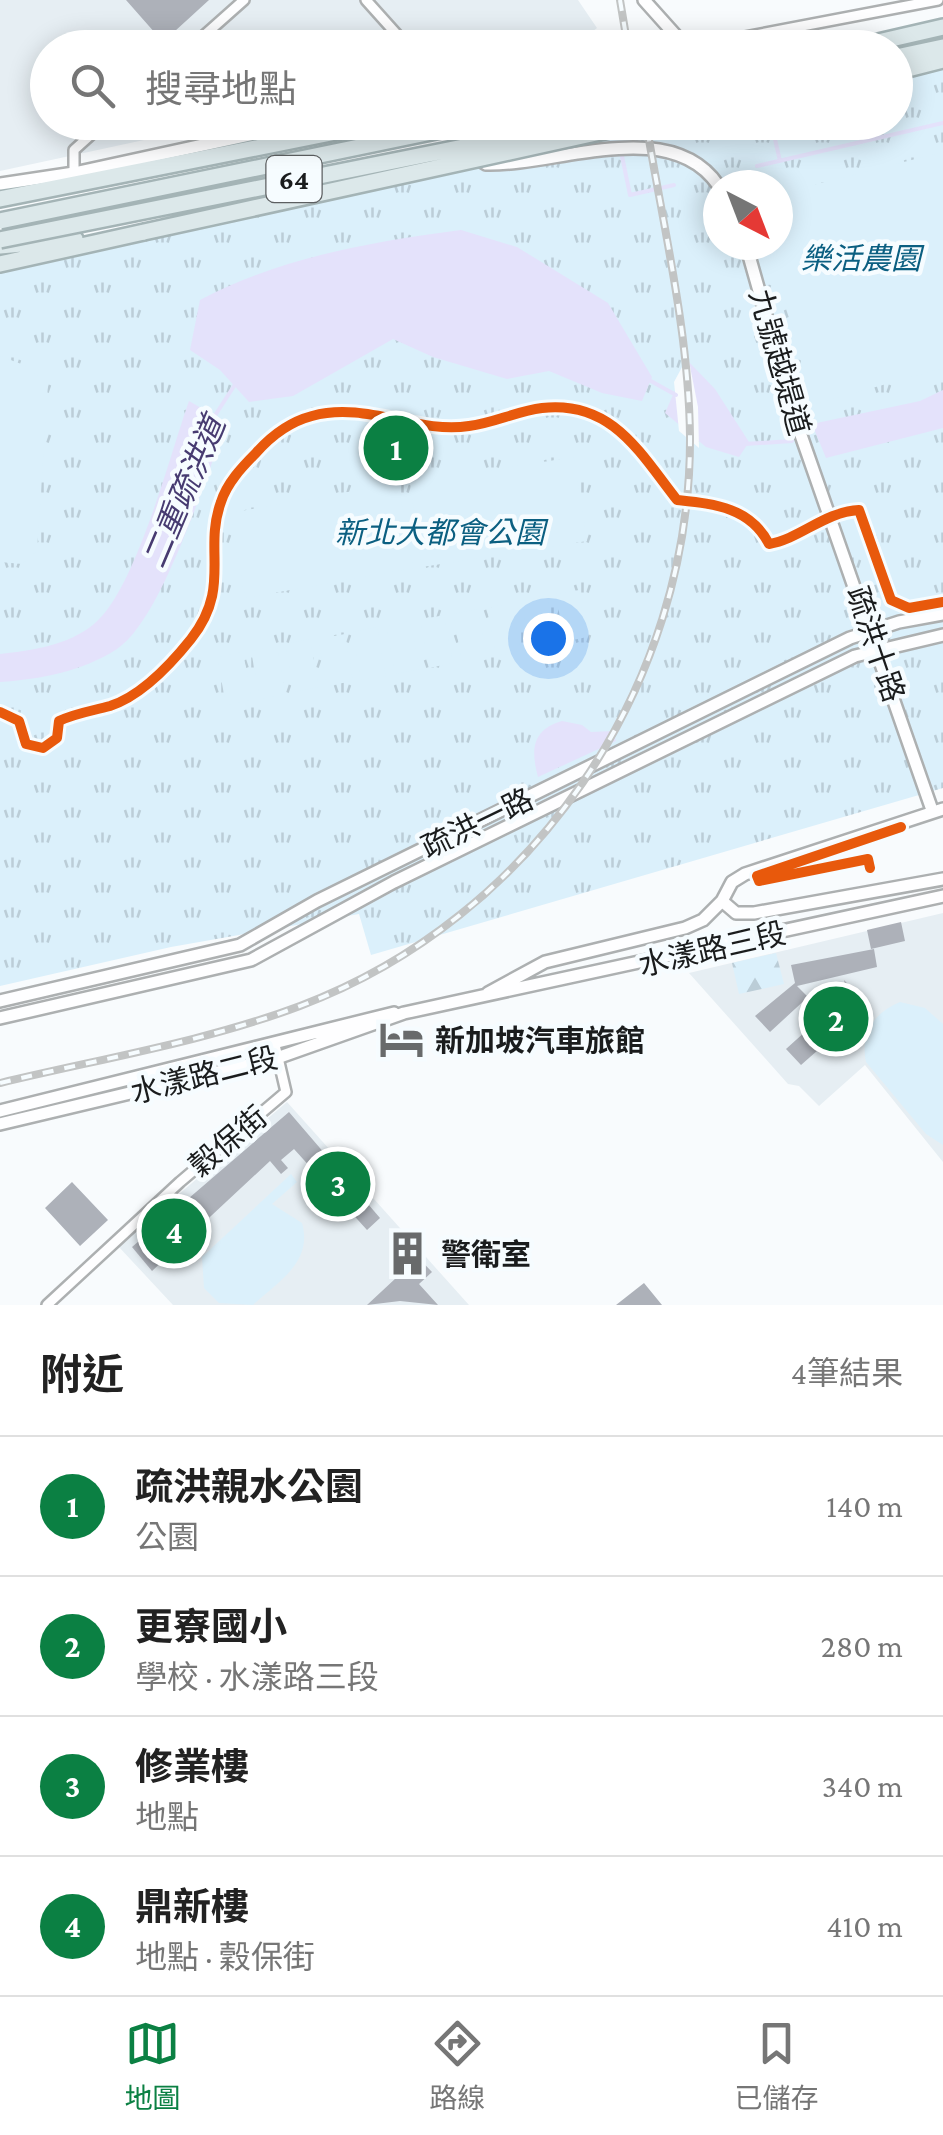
<!DOCTYPE html>
<html lang="zh-TW">
<meta charset="utf-8">
<style>
body{margin:0;font-family:"Crimson Pro","Noto Sans TC",serif;background:#f2f2f2;color:#222}
.compass{position:absolute;left:703px;top:170px;width:90px;height:90px;border-radius:50%;background:#fff;box-shadow:0 5px 25px #0003;rotate:138deg}
.you{position:absolute;left:548px;top:638px;width:35px;height:35px;margin:-25px;border:8px solid #fff;border-radius:50%;background:#1a73e8;box-shadow:0 0 0 15px #1a73e833}
.badge{display:grid;place-items:center;width:65px;height:65px;border-radius:50%;background:#0b8043;color:#fff;font-size:32px;font-weight:700}
.pin{position:absolute;translate:-50% -50%;border:5px solid #fff;box-shadow:0 2px 10px #0006}
.list{margin:0;padding:0;list-style:none}
h2{display:flex;justify-content:space-between;align-items:center;height:130px;margin:0;padding:0 40px;font-size:42px}
h2 small{font-size:32px;font-weight:400;color:#767676}
.list li{display:grid;grid-template-columns:65px 1fr auto;gap:30px;align-items:center;box-sizing:border-box;height:140px;padding:0 40px;border-top:2px solid #e0e0e0}
.list b{display:block;font-size:38px;white-space:nowrap}
.list p{margin:0;font-size:32px;white-space:nowrap;color:#767676}
.list em{font-size:32px;font-style:normal;color:#767676}
.icon{flex:none;width:55px;height:55px;fill:none;stroke:currentColor;stroke-width:2;stroke-linecap:round;stroke-linejoin:round}
.map{position:relative;flex:none;width:943px;height:1305px;overflow:hidden}
.search{position:absolute;background:#fff;box-shadow:0 5px 25px #0003;left:30px;right:30px;top:30px;height:110px;display:flex;align-items:center;gap:25px;box-sizing:border-box;padding:0 35px;border-radius:55px;color:#767676;font-size:38px}
.sheet{height:690px;background:#fff}
nav{display:flex;justify-content:space-around;align-items:center;box-sizing:border-box;height:140px;border-top:2px solid #e0e0e0;background:#fff;font-size:28px;color:#767676}
nav a{display:grid;justify-items:center;gap:5px}
nav .on{color:#0b8043}
.map>svg:first-child{display:block}
</style>
<div class="map">
<svg width="943" height="1305" viewBox="0 0 943 1305">
<defs>
<pattern id="grass-tufts" width="24" height="20" patternUnits="userSpaceOnUse" patternTransform="scale(2.5)"><rect width="24" height="20" fill="#dbf0fb"/><path d="M3 7l-1-3M5 7V3M7 7l1-3M15 17l-1-3M17 17v-4M19 17l1-3" fill="none" stroke="#bbcdd7"/></pattern>
<pattern id="forest-firs" width="22" height="20" patternUnits="userSpaceOnUse" patternTransform="scale(2.5)"><rect width="22" height="20" fill="#dbf0fb"/><path d="M5 1l3.5 6h-7zM16 11l3.5 6h-7z" fill="#bbcdd7"/></pattern>
</defs>
<rect width="100%" height="100%" fill="#f8fbfd"/>
<path fill="#e6eef3" d="M 0,0 L 578,0 L 597,28 L 585,37 L 542,48 L 48,48 L 48,122 L 223,123 L 0,171 Z
M 943,913 L 943,1162 L 865,1065 L 819,1106 L 799,1086 L 788,1084 L 689,973 Z
M 287,1102 L 469,1305 L 173,1305 L 118,1246 Z"/>
<path fill="url(#grass-tufts)" fill-rule="evenodd" d="M 943,56 L 943,788 L 371,955 L 359,914 L 171,947 L 0,986 L 0,258 L 632,123 L 896,122 L 896,66 ZM 718,185 L 778,185 L 778,245 L 718,245 Z"/>
<path fill="url(#forest-firs)" d="M 776,953 L 784,984 L 739,994 L 732,963 Z"/>
<path fill="#dbf0fb" d="M 943,152 L 943,368 L 812,405 L 772,245 L 778,245 L 778,194 Z
M 0,356 L 24,365 L 48,384 L 37,551 L 22,564 L 0,562 Z
M 574,457 L 587,541 L 422,567 L 410,483 Z
M 398,483 L 413,568 L 245,598 L 230,513 Z
M 579,590 L 587,637 L 564,642 L 556,594 Z
M 547,596 L 556,643 L 530,648 L 521,601 Z
M 512,603 L 521,651 L 496,656 L 487,608 Z
M 478,609 L 487,657 L 462,661 L 453,614 Z
M 444,615 L 453,663 L 429,668 L 420,620 Z
M 410,621 L 420,669 L 395,674 L 386,626 Z
M 377,627 L 386,676 L 361,680 L 352,632 Z
M 345,634 L 353,681 L 327,686 L 318,639 Z
M 310,639 L 319,687 L 294,692 L 285,644 Z
M 277,646 L 286,694 L 260,699 L 251,651 Z
M 243,652 L 252,700 L 226,705 L 217,657 Z
M 900,1002 L 925,1008 L 943,1024 L 943,1145 L 926,1134 L 866,1062 C 860,1033 874,1013 900,1002 Z
M 291,1174 L 297,1182 L 272,1204 L 302,1223 C 313,1262 279,1281 253,1305 L 219,1303 L 204,1288 L 202,1257 Z"/>
<path fill="#e4e2fb" d="M 461,230 L 517,247 L 608,303 L 652,377 L 642,401 L 602,393 L 549,371 L 507,379 L 433,357 L 393,339 L 293,396 L 249,402 L 220,370 L 190,350 L 200,300 C 281,257 371,242 461,230 Z
M 688,361 L 715,389 L 749,442 L 739,457 L 706,447 L 665,413 Z
M 943,390 L 943,428 L 826,458 L 812,424 L 920,401 Z
M 189,401 L 227,423 C 205,477 163,618 117,649 C 81,672 41,679 0,682 L 0,654 C 33,650 67,646 94,624 C 136,589 169,457 189,401 Z
M 562,721 L 582,725 L 591,732 L 613,731 L 616,741 L 538,777 C 531,751 531,730 562,721 Z"/>
<path fill="#f8fbfd" d="M 688,356 L 698,407 L 699,448 L 679,431 L 674,382 Z"/>
<g fill="none" stroke-linecap="round" stroke-linejoin="round">
<path stroke="#e4e2fb" stroke-width="4" d="M 771,122 L 780,161
M 622,156 L 630,195 L 674,185
M 757,166 L 943,123
M 649,380 L 676,395
M 214,417 L 236,383
M 745,444 L 792,441"/>
</g>
<path fill="#adb1b9" d="M 126,0 L 209,0 L 163,42 Z
M 901,922 L 905,941 L 871,949 L 867,930 Z
M 874,949 L 877,967 L 797,986 L 808,997 L 770,1032 L 755,1016 L 795,983 L 791,965 Z
M 844,980 L 868,1006 L 801,1065 L 786,1049 L 847,994 Z
M 289,1112 L 380,1218 L 367,1230 L 294,1149 L 281,1160 L 288,1168 L 281,1174 L 270,1161 L 152,1271 L 132,1247 Z
M 72,1182 L 108,1220 L 80,1246 L 45,1208 Z
M 407,1246 L 432,1272 L 419,1284 L 438,1305 L 400,1301 L 367,1305 L 411,1264 L 400,1253 Z
M 644,1283 L 662,1305 L 616,1305 Z"/>
<g fill="none" stroke-linecap="round" stroke-linejoin="round">
<defs>
<path id="minor" d="M 366,0 L 409,48
M 190,48 L 244,0
M 687,48 L 938,0
M 74,173 L 74,150 L 105,122
M 47,1305 L 180,1182 L 286,1092 L 275,1045"/>
<path id="tertiary" d="M 644,0 L 687,48
M 473,122 C 467,139 469,156 486,164 C 556,166 670,115 718,185
M 0,184 L 74,173 L 309,122
M 746,245 L 795,418 L 932,810
M 943,809 L 745,874 L 732,882 L 722,901 L 736,913 L 754,913 L 943,879
M 488,993 L 545,962 L 685,928 L 703,920 L 722,901
M 0,1001 L 240,945 L 317,901 L 850,638 L 899,622 L 943,614
M 0,1018 L 251,960 L 394,882 L 855,656 L 943,635
M 0,1111 L 394,1013
M 0,1124 L 277,1058 L 404,1013 L 943,896"/>
<path id="trunk" d="M 852,48 L 943,27
M 896,57 L 943,47
M 896,72 L 943,60
M 0,199 L 386,122
M 0,246 L 75,239
M 0,264 L 144,232"/>
</defs>
<use href="#minor" stroke="#adb0b1" stroke-width="14"/>
<use href="#tertiary" stroke="#adb0b1" stroke-width="16"/>
<use href="#trunk" stroke="#a4b4b6" stroke-width="20"/>
<use href="#minor" stroke="#fefeff" stroke-width="9"/>
<use href="#tertiary" stroke="#fefeff" stroke-width="11"/>
<use href="#trunk" stroke="#dce8ea" stroke-width="15"/>
<defs>
<path id="rail" d="M 620,0 L 628,48
M 0,1083 C 99,1059 204,1042 300,1006 C 534,918 691,686 690,437 C 689,332 663,226 646,122"/>
</defs>
<use href="#rail" stroke="#c2c4c4" stroke-width="8"/>
<use href="#rail" stroke="#f6fcff" stroke-width="4" stroke-dasharray="11" stroke-linecap="butt"/>
<defs>
<path id="trunk-bridge" d="M 0,221 L 480,122
M 144,232 L 646,122
M 0,240 L 588,122"/>
</defs>
<use href="#trunk-bridge" stroke="#a4b4b6" stroke-width="20" stroke-linecap="butt"/>
<use href="#trunk-bridge" stroke="#dce8ea" stroke-width="15"/>
<defs>
<path id="cycleway" d="M 0,712 L 19,721 L 26,744 L 43,748 L 57,738 L 59,721 C 76,713 92,711 110,706 C 141,696 171,664 191,639 C 232,587 203,551 221,502 C 227,483 242,467 256,453 C 271,436 289,422 312,416 C 366,401 416,434 469,426 C 494,423 517,411 542,408 C 612,400 640,453 677,500 C 714,504 750,507 769,544 C 800,539 824,512 859,510 L 891,600 L 909,608 L 943,602
M 870,868 L 868,859 L 759,881 L 757,876 L 901,827"/>
</defs>
<use href="#cycleway" stroke="#f6fcff" stroke-width="16"/>
<use href="#cycleway" stroke="#e8590c" stroke-width="10"/>
</g>
<defs>
<symbol id="hotel-bare" viewBox="-9 -9 18 18"><path d="M-6-4.5h1.5V1H6V5H4.5V3h-9V5H-6ZM-4 0a1.8 1.8 0 1 1 3.6 0ZM.5 0V-2.5h3Q6-2.5 6 0Z" fill="#686a6b" stroke="#f6fcff" stroke-width="2.5" paint-order="stroke"/></symbol>
<symbol id="building-bare" viewBox="-9 -9 18 18"><path d="M-4-6H4V6H1V3H-1V6H-4ZM-2.5-4.3h1.7v1.8h-1.7ZM.8-4.3h1.7v1.8H.8ZM-2.5-1h1.7V.8h-1.7ZM.8-1h1.7V.8H.8Z" fill="#686a6b" stroke="#f6fcff" stroke-width="2.5" paint-order="stroke"/></symbol>
</defs>
<g fill-rule="evenodd">
<use href="#hotel-bare" x="370" y="1008" width="63" height="63"/>
<use href="#building-bare" x="376" y="1222" width="63" height="63"/>
</g>
<g text-anchor="middle" dominant-baseline="central" stroke-width="9" stroke-linejoin="round" paint-order="stroke">
<rect fill="#f6fcff" stroke="#5c5f61" stroke-width="2.5" x="266.5" y="156" width="55" height="46" rx="8"/>
<g font-size="28" font-weight="bold" fill="#1a1c1d">
<text x="294" y="179">64</text>
</g>
<g font-size="30" font-style="italic" fill="#0b5f81" stroke="#f6fcff">
<text x="861" y="258">樂活農園</text>
<text x="440" y="532">新北大都會公園</text>
</g>
<g font-size="30" fill="#1a1c1d" stroke="#f6fcff">
<text transform="translate(780 362) rotate(74)">九號越堤道</text>
<text transform="translate(876 644) rotate(71)">疏洪十路</text>
<text transform="translate(477 823) rotate(-26)">疏洪一路</text>
<text transform="translate(712 949) rotate(-13)">水漾路三段</text>
<text transform="translate(204 1075) rotate(-14)">水漾路二段</text>
<text transform="translate(228 1141) rotate(-40)">穀保街</text>
</g>
<g font-size="30" font-weight="bold" fill="#1a1c1d" stroke="#f6fcff" text-anchor="start">
<text x="435" y="1040">新加坡汽車旅館</text>
<text x="441" y="1254">警衛室</text>
</g>
<g font-size="32" font-style="italic" fill="#473b71" stroke="#f6fcff">
<text transform="translate(184 492) rotate(-67)">二重疏洪道</text>
</g>
</g>
</svg>
<svg class="compass" viewBox="-18 -18 36 36"><path d="M0-13l5 13h-10z" fill="#e53935"/><path d="M0 13l5-13h-10z" fill="#767676"/></svg>
<div class="you"></div>
<div class="pin badge" style="left:396px;top:448px">1</div>
<div class="pin badge" style="left:836px;top:1019px">2</div>
<div class="pin badge" style="left:338px;top:1184px">3</div>
<div class="pin badge" style="left:174px;top:1231px">4</div>
<div class="search"><svg class="icon" aria-label="search" viewBox="0 0 24 24"><circle cx="10" cy="10" r="6"/><path d="M15 15l6 6"/></svg>搜尋地點</div>
</div>
<section class="sheet">
<h2>附近<small>4筆結果</small></h2>
<ul class="list">
<li><span class="badge">1</span><div><b>疏洪親水公園</b><p>公園</p></div><em>140 m</em></li>
<li><span class="badge">2</span><div><b>更寮國小</b><p>學校 · 水漾路三段</p></div><em>280 m</em></li>
<li><span class="badge">3</span><div><b>修業樓</b><p>地點</p></div><em>340 m</em></li>
<li><span class="badge">4</span><div><b>鼎新樓</b><p>地點 · 穀保街</p></div><em>410 m</em></li>
</ul>
</section>
<nav>
<a class="on"><svg class="icon" aria-label="map" viewBox="0 0 24 24"><path d="M3 6l6-2 6 2 6-2v14l-6 2-6-2-6 2zM9 4v14M15 6v14"/></svg>地圖</a>
<a><svg class="icon" aria-label="directions" viewBox="0 0 24 24"><path d="M12 3l9 9-9 9-9-9zM9 14v-3h6M13 9l2 2-2 2"/></svg>路線</a>
<a><svg class="icon" aria-label="saved" viewBox="0 0 24 24"><path d="M7 4h10v16l-5-4-5 4z"/></svg>已儲存</a>
</nav>
